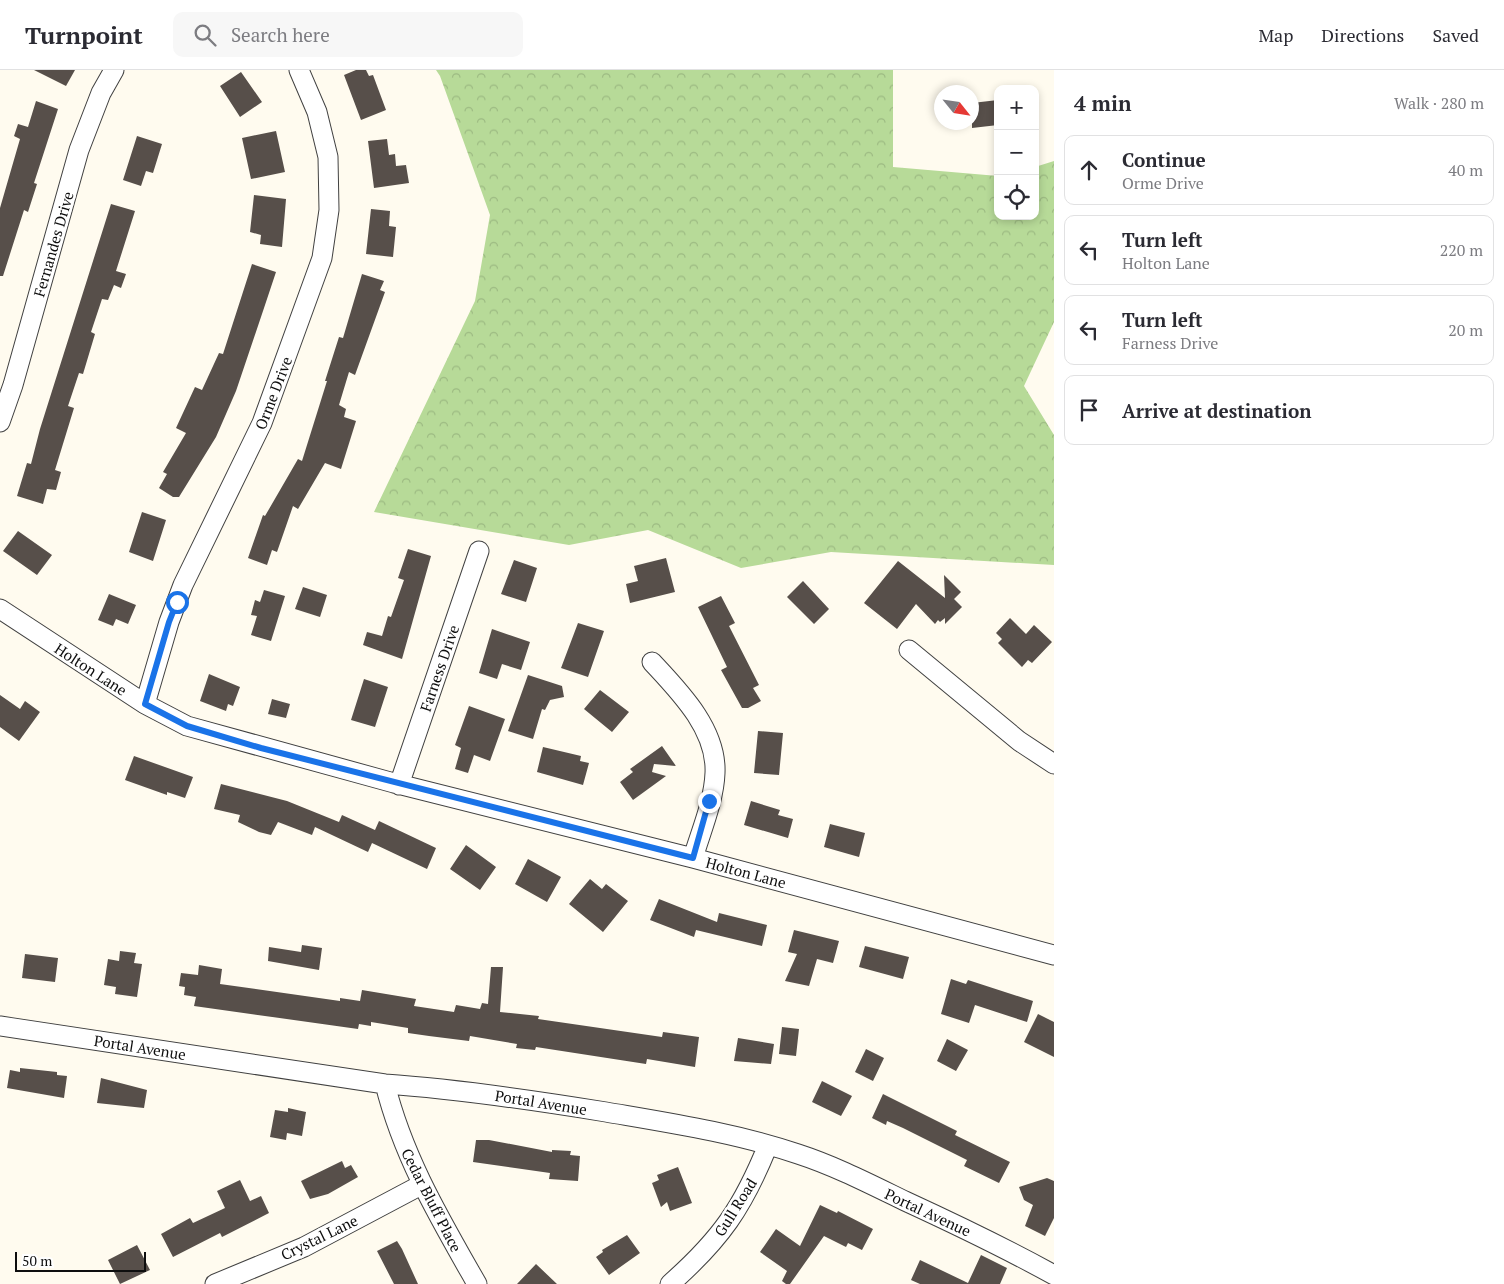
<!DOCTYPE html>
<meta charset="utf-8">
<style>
body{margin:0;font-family:"PT Serif",serif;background:#f7f7f7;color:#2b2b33}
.controls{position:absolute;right:15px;top:15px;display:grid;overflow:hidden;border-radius:10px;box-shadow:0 2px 8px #0003}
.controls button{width:45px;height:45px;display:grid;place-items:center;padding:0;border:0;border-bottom:1px solid #e1e1e2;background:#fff;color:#2b2b33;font:25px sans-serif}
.compass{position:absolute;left:934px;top:15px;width:45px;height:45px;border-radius:50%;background:#fff;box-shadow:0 2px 8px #0003;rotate:120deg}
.scale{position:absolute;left:15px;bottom:12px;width:131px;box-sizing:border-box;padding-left:5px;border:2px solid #0e0e0e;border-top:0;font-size:14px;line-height:18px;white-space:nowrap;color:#0e0e0e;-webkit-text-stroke:4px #fff;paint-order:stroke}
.stop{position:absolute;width:15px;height:15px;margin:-11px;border:4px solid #1a73e8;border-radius:50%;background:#fff}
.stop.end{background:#1a73e8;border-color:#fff;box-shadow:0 1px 5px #0008}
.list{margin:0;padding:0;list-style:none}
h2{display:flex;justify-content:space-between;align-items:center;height:65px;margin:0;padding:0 20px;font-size:21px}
h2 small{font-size:16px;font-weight:400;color:#7c7c81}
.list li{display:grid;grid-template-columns:32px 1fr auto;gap:15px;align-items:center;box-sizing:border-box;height:70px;margin:0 10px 10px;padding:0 10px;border:1px solid #e1e1e2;border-radius:10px}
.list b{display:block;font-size:19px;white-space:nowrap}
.list p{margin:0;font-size:16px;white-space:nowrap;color:#7c7c81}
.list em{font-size:16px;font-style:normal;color:#7c7c81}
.icon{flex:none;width:28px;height:28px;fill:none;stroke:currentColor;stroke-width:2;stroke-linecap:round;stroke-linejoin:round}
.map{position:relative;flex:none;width:1054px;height:1214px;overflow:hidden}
header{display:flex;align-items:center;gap:30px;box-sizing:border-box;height:70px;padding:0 25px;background:#fff;border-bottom:1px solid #e1e1e2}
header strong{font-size:24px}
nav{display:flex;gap:28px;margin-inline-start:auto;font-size:18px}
.search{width:350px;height:45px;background:#f7f7f7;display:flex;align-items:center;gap:12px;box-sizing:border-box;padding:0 18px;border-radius:10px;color:#7c7c81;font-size:19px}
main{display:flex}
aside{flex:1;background:#fff}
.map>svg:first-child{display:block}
</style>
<header>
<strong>Turnpoint</strong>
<div class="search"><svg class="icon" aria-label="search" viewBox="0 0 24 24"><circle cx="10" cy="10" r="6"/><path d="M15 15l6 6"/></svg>Search here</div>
<nav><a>Map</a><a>Directions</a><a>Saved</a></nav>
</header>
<main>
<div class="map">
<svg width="1054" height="1214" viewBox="0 0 1054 1214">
<defs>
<pattern id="forest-crowns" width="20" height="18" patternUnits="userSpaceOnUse" patternTransform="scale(1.25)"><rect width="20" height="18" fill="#b7da98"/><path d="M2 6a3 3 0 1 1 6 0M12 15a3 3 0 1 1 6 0" fill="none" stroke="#9cba82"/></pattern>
</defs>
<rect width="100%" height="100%" fill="#fffbef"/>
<path fill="url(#forest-crowns)" d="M 436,0 L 893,0 L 893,97 L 998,106 L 998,146 L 1035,146 L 1035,97 L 1054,91 L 1054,252 L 1024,316 L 1054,365 L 1054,495 L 831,482 L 741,498 L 648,460 L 569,475 L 374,442 L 475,231 L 490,145 L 440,6 Z"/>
<path fill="#574f4a" d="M 34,0 L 75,0 L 66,16 Z
M 356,0 L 366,0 L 369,6 L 373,5 L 386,40 L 361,50 L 344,5 Z
M 241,2 L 262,32 L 240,47 L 220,16 Z
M 998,30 L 998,55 L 972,58 L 972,33 Z
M 36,31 L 58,39 L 34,113 L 37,114 L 28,142 L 24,140 L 3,206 L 0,206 L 0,138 L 20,69 L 14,66 L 18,54 L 28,57 Z
M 276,61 L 285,102 L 251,109 L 242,68 Z
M 137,66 L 162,74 L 153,103 L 146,101 L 141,116 L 123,110 Z
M 387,69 L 389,85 L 395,84 L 396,96 L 406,95 L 409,113 L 374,118 L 368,71 Z
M 254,125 L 286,129 L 282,177 L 260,174 L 261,165 L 250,162 Z
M 111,134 L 135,141 L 116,201 L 126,204 L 121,218 L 114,215 L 108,230 L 102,229 L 91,262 L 95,264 L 83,304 L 79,303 L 68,336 L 74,338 L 55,400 L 61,402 L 56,420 L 47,419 L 43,434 L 17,426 L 27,393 L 31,394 L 40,359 Z
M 371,139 L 390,141 L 389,156 L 396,157 L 393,187 L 366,184 Z
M 252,194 L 276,202 L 263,241 L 236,321 L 216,367 L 179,427 L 173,427 L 159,418 L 167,404 L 163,402 L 186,363 L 176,358 L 195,317 L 202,320 L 219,283 L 223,284 Z
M 362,204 L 384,211 L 380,220 L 385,222 L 355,305 L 349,302 L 339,335 L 346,339 L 344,347 L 356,351 L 341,399 L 325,393 L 298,439 L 293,436 L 277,482 L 272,480 L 267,495 L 248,488 L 263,445 L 265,446 L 298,389 L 302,391 L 327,311 L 325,311 L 339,267 L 343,268 Z
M 142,442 L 166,450 L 153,491 L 129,482 Z
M 18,461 L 52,485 L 37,505 L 3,481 Z
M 408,479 L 431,486 L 402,589 L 363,575 L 367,562 L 382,566 L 388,546 L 391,547 L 404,510 L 398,508 Z
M 666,488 L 675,522 L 630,533 L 626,514 L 638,511 L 634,496 Z
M 514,490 L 537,498 L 526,532 L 501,524 Z
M 898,491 L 945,528 L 944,505 L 961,522 L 954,529 L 962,537 L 945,554 L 945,548 L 940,552 L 938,550 L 935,554 L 916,534 L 897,559 L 864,533 Z
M 803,511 L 829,539 L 814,554 L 787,527 Z
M 303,517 L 327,525 L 320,547 L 295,539 Z
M 264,520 L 285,526 L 271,571 L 251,565 L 257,546 L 251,545 L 255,530 L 260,532 Z
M 109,524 L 136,535 L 128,554 L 116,549 L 113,556 L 98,550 Z
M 721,526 L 735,553 L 729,556 L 759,615 L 753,618 L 761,631 L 748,638 L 742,638 L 721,600 L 727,597 L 698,537 Z
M 1010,548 L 1026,564 L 1034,555 L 1052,572 L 1032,593 L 1028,590 L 1022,597 L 998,573 L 1002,569 L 996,563 Z
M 578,553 L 604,561 L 588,607 L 561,598 Z
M 492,559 L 530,572 L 521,600 L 502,594 L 497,609 L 479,603 Z
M 209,604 L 240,617 L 233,636 L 228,634 L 226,641 L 200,631 Z
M 528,605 L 562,616 L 564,627 L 550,630 L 545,640 L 542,639 L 533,669 L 508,661 Z
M 364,609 L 388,617 L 375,657 L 351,650 Z
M 600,620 L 629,642 L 612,662 L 584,639 Z
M 0,625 L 20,639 L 25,631 L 40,642 L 19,671 L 0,657 Z
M 272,629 L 290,634 L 286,648 L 268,644 Z
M 469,636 L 505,649 L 490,691 L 474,685 L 468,703 L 455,699 L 461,678 L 455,675 Z
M 758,661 L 783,663 L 779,705 L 754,703 Z
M 662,676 L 676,696 L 654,694 L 652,702 L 666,706 L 633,730 L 620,712 L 633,702 L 630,699 Z
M 543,677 L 581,686 L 580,691 L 589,693 L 583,715 L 537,702 Z
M 134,686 L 193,707 L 185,728 L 167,722 L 167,725 L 125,710 Z
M 221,714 L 287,731 L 339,752 L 342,745 L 375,760 L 379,751 L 436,778 L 427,799 L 372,773 L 368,782 L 315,757 L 312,765 L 278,752 L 271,765 L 259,762 L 238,752 L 240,745 L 214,739 Z
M 751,731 L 780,740 L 778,745 L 793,749 L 788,768 L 744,755 Z
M 830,754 L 865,763 L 859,787 L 824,777 Z
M 466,775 L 496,797 L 480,820 L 450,799 Z
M 528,789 L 561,807 L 547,832 L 515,814 Z
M 590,809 L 602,819 L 606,814 L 628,831 L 603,862 L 569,834 Z
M 659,829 L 717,852 L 719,843 L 767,855 L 762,876 L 696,860 L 694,867 L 650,850 Z
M 794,860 L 839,871 L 833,893 L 817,889 L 809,916 L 785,911 L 797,884 L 788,882 Z
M 302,875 L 322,878 L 319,900 L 268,891 L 269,877 L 301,882 Z
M 865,876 L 909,887 L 903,909 L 859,897 Z
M 120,881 L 136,883 L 134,893 L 142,894 L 137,927 L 115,924 L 116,917 L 104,915 L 108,889 L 119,891 Z
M 25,884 L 58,888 L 55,912 L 22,908 Z
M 199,895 L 222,899 L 220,914 L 340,931 L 340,928 L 360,931 L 362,920 L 416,929 L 414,936 L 454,942 L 456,935 L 480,939 L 482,933 L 488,934 L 491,897 L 503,897 L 500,942 L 539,946 L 538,949 L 662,967 L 663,962 L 699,967 L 695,997 L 647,989 L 646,994 L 536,977 L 535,980 L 516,978 L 517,974 L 470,966 L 469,971 L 429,966 L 408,963 L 408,958 L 371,952 L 371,956 L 359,954 L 358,959 L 194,936 L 196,927 L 184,925 L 185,917 L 179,916 L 181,903 L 198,905 Z
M 951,909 L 966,914 L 968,910 L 1033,931 L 1027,952 L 975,935 L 969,953 L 941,944 Z
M 1038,944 L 1054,952 L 1054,987 L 1024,972 Z
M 782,957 L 799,959 L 796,986 L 779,984 Z
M 738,968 L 774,974 L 771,994 L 734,991 Z
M 947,969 L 968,980 L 956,1001 L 937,991 Z
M 866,979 L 884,988 L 873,1011 L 855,1002 Z
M 20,998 L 57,1002 L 57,1005 L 67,1006 L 64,1028 L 7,1018 L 10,1000 L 20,1002 Z
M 101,1008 L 147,1020 L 144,1038 L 97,1033 Z
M 822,1011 L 852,1026 L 841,1046 L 812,1032 Z
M 883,1024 L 957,1061 L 955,1065 L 1010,1092 L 999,1113 L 964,1096 L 967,1090 L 903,1058 L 887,1051 L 886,1055 L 872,1048 Z
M 288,1038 L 306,1042 L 302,1066 L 287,1063 L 286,1070 L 270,1067 L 275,1040 L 288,1042 Z
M 476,1070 L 489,1070 L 552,1082 L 552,1080 L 571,1081 L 570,1085 L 580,1086 L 578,1111 L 549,1109 L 550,1103 L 473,1092 Z
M 342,1091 L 345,1098 L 351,1095 L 358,1107 L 328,1124 L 310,1129 L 301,1111 Z
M 678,1097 L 692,1133 L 670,1141 L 667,1132 L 661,1137 L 652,1113 L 659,1110 L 657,1105 Z
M 1047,1108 L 1054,1111 L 1054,1148 L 1045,1166 L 1025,1156 L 1033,1135 L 1024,1130 L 1019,1117 Z
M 240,1110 L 250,1131 L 261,1126 L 269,1143 L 222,1167 L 220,1163 L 173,1187 L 161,1164 L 190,1148 L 193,1153 L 225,1138 L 217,1121 Z
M 820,1135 L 837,1143 L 838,1141 L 873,1159 L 862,1180 L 848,1173 L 846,1177 L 824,1166 L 790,1214 L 786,1214 L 782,1211 L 787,1201 L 760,1182 L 776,1159 L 800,1176 Z
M 627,1165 L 640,1183 L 609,1205 L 596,1187 L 603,1182 L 602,1180 Z
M 397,1171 L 402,1179 L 418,1214 L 394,1214 L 377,1181 Z
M 137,1175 L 150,1200 L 120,1214 L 108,1190 Z
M 981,1185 L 1007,1198 L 1000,1214 L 920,1214 L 911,1210 L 920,1190 L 968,1213 Z
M 536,1194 L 557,1214 L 517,1214 Z"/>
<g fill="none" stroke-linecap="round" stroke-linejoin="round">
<defs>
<path id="street" d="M 0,352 L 13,315 L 79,80 L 101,23 L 114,0
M 0,539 L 145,634 L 187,656 L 394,713 L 693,788 L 1054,885
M 909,580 L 1019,671 L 1054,694
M 652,592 C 679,621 717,659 715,703 C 714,731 701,761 693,788
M 145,634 L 169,552 L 183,515 L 262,353 L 322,188 L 329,140 L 328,87 L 317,42 L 299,0
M 399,715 L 479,481
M 0,956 L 385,1014 C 459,1019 532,1030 606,1042 C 670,1053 736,1063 798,1084 C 835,1096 870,1114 905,1131 C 955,1154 1005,1178 1054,1205
M 385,1014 C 403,1087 440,1149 477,1214
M 215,1214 L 304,1177 L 421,1115
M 670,1214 C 721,1169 743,1137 768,1075"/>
</defs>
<use href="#street" stroke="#414141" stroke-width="21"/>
<use href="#street" stroke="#fff" stroke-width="19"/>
</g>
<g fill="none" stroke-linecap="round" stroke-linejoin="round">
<path stroke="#1a73e8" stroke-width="6" d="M 177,532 L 169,552 L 145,634 L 187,656 L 261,678 L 693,788 L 709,731"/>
</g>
<g text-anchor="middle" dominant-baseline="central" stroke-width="5" stroke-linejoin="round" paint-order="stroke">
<g font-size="15" fill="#0e0e0e" stroke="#fff">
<text transform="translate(53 174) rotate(-74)">Fernandes Drive</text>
<text transform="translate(273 323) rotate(-69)">Orme Drive</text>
<text transform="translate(439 598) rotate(-71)">Farness Drive</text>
<text transform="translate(91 599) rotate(33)">Holton Lane</text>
<text transform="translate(746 802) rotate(15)">Holton Lane</text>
<text transform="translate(140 977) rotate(9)">Portal Avenue</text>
<text transform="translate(541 1032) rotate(9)">Portal Avenue</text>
<text transform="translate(432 1130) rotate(63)">Cedar Bluff Place</text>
<text transform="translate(735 1137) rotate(-58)">Gull Road</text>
<text transform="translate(928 1142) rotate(25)">Portal Avenue</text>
<text transform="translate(319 1167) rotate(-26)">Crystal Lane</text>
</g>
</g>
</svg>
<div class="controls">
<button>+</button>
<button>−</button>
<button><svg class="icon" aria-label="locate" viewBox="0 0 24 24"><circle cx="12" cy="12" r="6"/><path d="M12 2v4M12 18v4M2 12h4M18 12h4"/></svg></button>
</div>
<svg class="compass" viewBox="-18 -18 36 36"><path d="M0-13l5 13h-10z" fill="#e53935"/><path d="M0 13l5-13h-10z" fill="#7c7c81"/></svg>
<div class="scale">50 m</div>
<div class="stop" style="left:177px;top:532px"></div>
<div class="stop end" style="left:709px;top:731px"></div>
</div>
<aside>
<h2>4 min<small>Walk · 280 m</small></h2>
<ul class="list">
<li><svg class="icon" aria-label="ahead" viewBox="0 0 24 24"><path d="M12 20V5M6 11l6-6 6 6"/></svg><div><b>Continue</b><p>Orme Drive</p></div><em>40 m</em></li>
<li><svg class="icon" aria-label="left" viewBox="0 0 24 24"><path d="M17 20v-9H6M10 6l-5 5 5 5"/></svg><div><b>Turn left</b><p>Holton Lane</p></div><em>220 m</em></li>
<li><svg class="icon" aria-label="left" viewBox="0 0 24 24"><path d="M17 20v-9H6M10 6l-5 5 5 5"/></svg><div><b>Turn left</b><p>Farness Drive</p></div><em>20 m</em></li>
<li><svg class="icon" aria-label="arrive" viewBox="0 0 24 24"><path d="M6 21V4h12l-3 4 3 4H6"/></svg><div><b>Arrive at destination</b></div></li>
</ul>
</aside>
</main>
